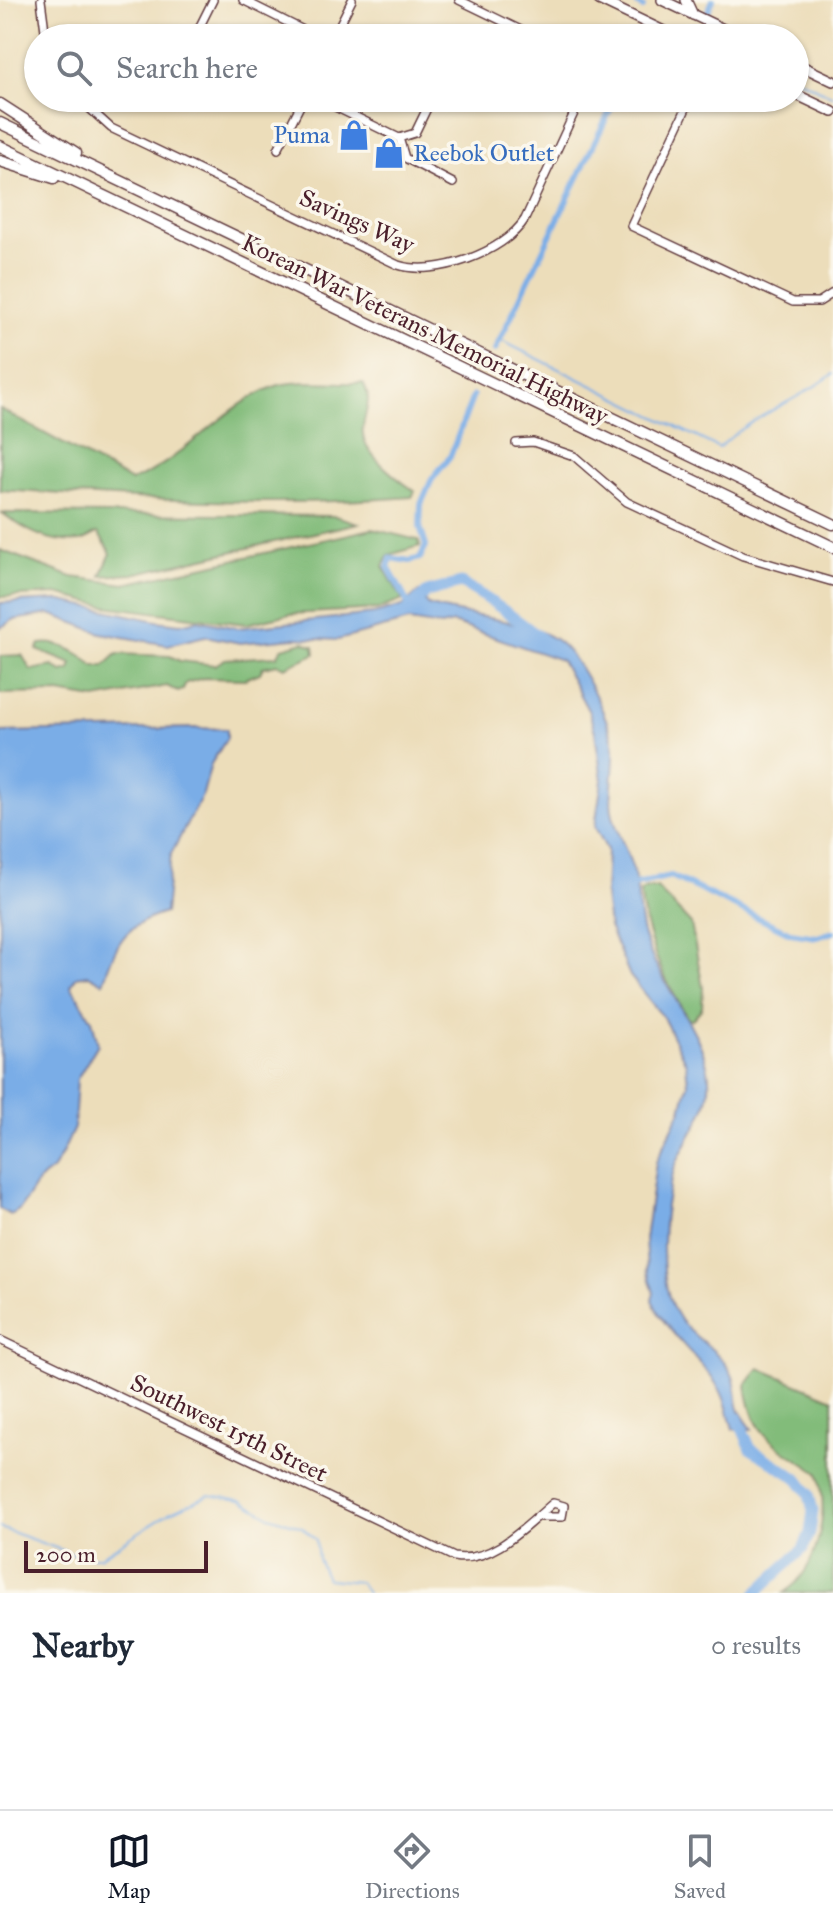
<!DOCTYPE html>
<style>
body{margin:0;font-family:"IM FELL Great Primer",serif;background:#f6f6f7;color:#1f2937}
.scale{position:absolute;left:24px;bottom:20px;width:184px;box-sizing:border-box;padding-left:8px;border:4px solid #4a1f2b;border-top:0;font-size:22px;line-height:28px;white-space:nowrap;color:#4a1f2b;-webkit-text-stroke:6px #fbf7ec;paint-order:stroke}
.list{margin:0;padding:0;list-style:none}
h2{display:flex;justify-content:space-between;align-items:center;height:104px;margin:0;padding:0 32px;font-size:34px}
h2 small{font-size:26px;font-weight:400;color:#747a83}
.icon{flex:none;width:44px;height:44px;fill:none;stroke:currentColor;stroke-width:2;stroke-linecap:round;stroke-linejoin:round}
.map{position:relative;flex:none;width:833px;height:1593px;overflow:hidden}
.search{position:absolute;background:#fff;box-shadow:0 2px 6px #0004;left:24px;right:24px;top:24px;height:88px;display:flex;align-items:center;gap:20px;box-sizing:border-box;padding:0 28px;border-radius:44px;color:#747a83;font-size:30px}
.sheet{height:216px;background:#fff}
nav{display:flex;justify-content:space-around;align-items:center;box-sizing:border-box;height:112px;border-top:2px solid #e0e1e3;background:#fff;font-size:22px;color:#747a83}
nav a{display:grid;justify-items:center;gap:4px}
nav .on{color:#111827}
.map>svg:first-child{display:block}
</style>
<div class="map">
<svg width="833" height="1593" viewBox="0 0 833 1593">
<rect width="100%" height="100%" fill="#fbf7ec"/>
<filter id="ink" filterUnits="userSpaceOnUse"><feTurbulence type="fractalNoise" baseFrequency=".0125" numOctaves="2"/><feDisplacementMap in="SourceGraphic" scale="16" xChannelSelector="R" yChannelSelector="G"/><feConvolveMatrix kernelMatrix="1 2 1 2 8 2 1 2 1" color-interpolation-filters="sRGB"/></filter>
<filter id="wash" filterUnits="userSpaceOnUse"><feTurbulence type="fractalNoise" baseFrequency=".006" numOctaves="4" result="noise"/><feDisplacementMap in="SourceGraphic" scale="32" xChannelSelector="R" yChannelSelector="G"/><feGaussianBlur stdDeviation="1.8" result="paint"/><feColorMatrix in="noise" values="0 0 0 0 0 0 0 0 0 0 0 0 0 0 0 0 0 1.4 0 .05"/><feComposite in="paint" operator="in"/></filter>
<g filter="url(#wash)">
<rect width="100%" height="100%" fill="#ecddba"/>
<path fill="#82bc7a" stroke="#666e52" stroke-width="2" d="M 363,383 C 373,400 365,410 363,427 C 359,451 397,479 415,491 L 412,497 C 274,508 138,499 0,490 L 0,409 L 131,481 C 183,462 221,406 276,386 C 297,379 340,384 363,383 Z
M 2,513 L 335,516 L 358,523 L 133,574 L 101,576 L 111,553 L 98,533 C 90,535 88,540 81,541 C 49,544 26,531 2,513 Z
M 372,529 L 418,540 L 420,546 L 389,555 L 383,566 L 403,600 L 379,609 L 290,614 L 246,624 L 105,606 L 57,594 L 0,597 L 0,550 L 72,577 L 125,584 Z
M 304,642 L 314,646 L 315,654 L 285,667 L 278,664 L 263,667 L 260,673 L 245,679 L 203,678 L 186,683 L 183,690 L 178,692 L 167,686 L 95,699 L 59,693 L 0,694 L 0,656 L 22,655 L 31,670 L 53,666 L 62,672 L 70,670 L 72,664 L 37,650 L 40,644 C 59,641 81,653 94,666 L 104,666 L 117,654 L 170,656 L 180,661 L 215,665 L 225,659 L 277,656 L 282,648 Z
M 647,888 L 657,888 L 691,924 L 703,988 L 702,1008 L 692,1020 L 688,1019 C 661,973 647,944 640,891 Z
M 759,1368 L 833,1399 L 833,1593 L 784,1593 C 820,1568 829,1511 818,1473 C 777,1444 753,1440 746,1385 Z"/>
<path fill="#7aade7" stroke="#626689" stroke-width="2" d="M 419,592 L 428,605 C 464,617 523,618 556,640 C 579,656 613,724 614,751 C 615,766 609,801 612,811 C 616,833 629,852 634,874 C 639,893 638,914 643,933 C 656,979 700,1026 708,1070 C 716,1111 685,1135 674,1170 C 662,1208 655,1284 679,1318 C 693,1339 716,1347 729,1369 C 738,1382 735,1396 739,1409 C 742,1416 748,1423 752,1429 L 733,1429 C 729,1416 726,1399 719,1388 C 698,1355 667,1335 652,1300 L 654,1293 L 647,1270 L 645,1239 L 656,1162 L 681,1110 L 688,1084 L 686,1064 L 663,1017 L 630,976 L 609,927 L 605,895 L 607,850 L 595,827 L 602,780 L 595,732 L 589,712 L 561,660 L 453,623 L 441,626 L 409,621 L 338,640 L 295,638 L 240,643 L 205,636 L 168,645 L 101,633 L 50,614 L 13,620 L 0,628 L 0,603 L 57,600 L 157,621 L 180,624 L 197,620 L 237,628 L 374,614 L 403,606 Z
M 194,728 L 227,729 L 227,738 L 211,764 L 203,794 L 171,854 L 165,913 C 124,925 116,943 103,983 L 89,975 L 76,977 L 71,986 L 92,1020 L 98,1044 L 77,1079 L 74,1128 L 61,1156 L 53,1169 L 39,1180 L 20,1209 L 11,1215 L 0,1209 L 0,732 Z"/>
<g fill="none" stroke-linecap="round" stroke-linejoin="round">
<path stroke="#7aade7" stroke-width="2" d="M 703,35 L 709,38
M 795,78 L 833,96
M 500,340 L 719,448 C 752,415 796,402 833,374
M 0,1528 L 81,1557 L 100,1557 L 169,1513 L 209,1495 L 241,1500 L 267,1515 L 302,1527 L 316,1540 L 318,1559 L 327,1579 L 359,1582 L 367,1593"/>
<path stroke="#7aade7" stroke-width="6" d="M 633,0 L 643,8
M 707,13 L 713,0
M 643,38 L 646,30
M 651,38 L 654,34
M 495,350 L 616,98
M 410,607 L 388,567 L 391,558 L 410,561 L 420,558 L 426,546 L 420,527 L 421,504 L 432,479 L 450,457 L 473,396
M 628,886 L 671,876 L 790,933 L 817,937 L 833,932"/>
<path stroke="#7aade7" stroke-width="11" d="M 412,606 L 427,592 L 461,583 C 490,599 515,618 541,638
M 737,1417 L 751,1449 L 797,1478 L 809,1494 L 813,1511 L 810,1533 L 803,1549 L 756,1593"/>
</g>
</g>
<g filter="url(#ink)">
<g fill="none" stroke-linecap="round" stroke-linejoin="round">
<defs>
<path id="minor" d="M 41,0 L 46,38
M 243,0 L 319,38
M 459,0 L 537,38
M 135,37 L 137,38
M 194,38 L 213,0
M 342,38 L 335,34 L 352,0
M 78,98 L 111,128 L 398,265 C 435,277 504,253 525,219 L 581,98
M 172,98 L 173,105
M 288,98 L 294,103 L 303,100
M 317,98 L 399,138 L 405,158 L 453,183
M 691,98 L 631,226 L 793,302 L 819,302 L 833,293
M 399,138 L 415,133 L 432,98
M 278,149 L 303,100
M 516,443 L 533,442 L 574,456 L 627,502 L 743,556 L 833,582
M 0,1340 L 454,1557 C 492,1564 527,1525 553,1503 L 564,1506 L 562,1517 L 541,1517"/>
<path id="major" d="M 599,0 L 678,38
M 662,0 L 742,38
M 686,0 L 693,15
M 795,63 L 833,81
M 795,94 L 833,112"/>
<path id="highway" d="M 0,104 L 76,153
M 0,123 L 833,524
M 0,146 L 833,547
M 0,161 L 54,178"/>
</defs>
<use href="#minor" stroke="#623c40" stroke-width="10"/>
<use href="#major" stroke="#623c40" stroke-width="12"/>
<use href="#highway" stroke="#623c40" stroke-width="13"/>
<use href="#minor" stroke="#fff" stroke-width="7"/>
<use href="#major" stroke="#fff" stroke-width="9"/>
<use href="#highway" stroke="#fff" stroke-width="10"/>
</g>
</g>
<defs>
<symbol id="shop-bare" viewBox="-9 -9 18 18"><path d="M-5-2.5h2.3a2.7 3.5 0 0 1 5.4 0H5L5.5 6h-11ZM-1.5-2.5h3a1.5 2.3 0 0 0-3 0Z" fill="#3f7fe0" stroke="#fbf7ec" stroke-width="2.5" paint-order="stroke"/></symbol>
</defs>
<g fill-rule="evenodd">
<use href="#shop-bare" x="332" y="113" width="44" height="44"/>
<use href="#shop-bare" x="367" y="131" width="44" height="44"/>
</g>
<g text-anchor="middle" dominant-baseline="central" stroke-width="7" stroke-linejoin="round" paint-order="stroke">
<g font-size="24" fill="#366cbe" stroke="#fbf7ec" text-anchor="end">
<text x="330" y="135">Puma</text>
<text x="413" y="153" text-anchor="start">Reebok Outlet</text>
</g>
<g font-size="24" fill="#4a1f2b" stroke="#fbf7ec">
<text transform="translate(357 221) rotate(24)">Savings Way</text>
<text transform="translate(425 329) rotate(26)">Korean War Veterans Memorial Highway</text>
<text transform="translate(229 1428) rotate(26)">Southwest 15th Street</text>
</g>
</g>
</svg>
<div class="scale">200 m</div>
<div class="search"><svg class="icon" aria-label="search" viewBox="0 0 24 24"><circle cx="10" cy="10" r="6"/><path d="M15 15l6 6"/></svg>Search here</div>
</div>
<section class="sheet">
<h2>Nearby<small>0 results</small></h2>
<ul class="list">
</ul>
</section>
<nav>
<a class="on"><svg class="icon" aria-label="map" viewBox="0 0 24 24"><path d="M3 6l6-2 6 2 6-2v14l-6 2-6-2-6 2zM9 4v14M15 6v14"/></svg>Map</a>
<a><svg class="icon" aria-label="directions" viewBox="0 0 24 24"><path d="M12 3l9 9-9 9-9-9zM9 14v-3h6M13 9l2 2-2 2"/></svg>Directions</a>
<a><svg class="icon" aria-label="saved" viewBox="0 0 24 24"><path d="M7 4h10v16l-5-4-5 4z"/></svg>Saved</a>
</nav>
